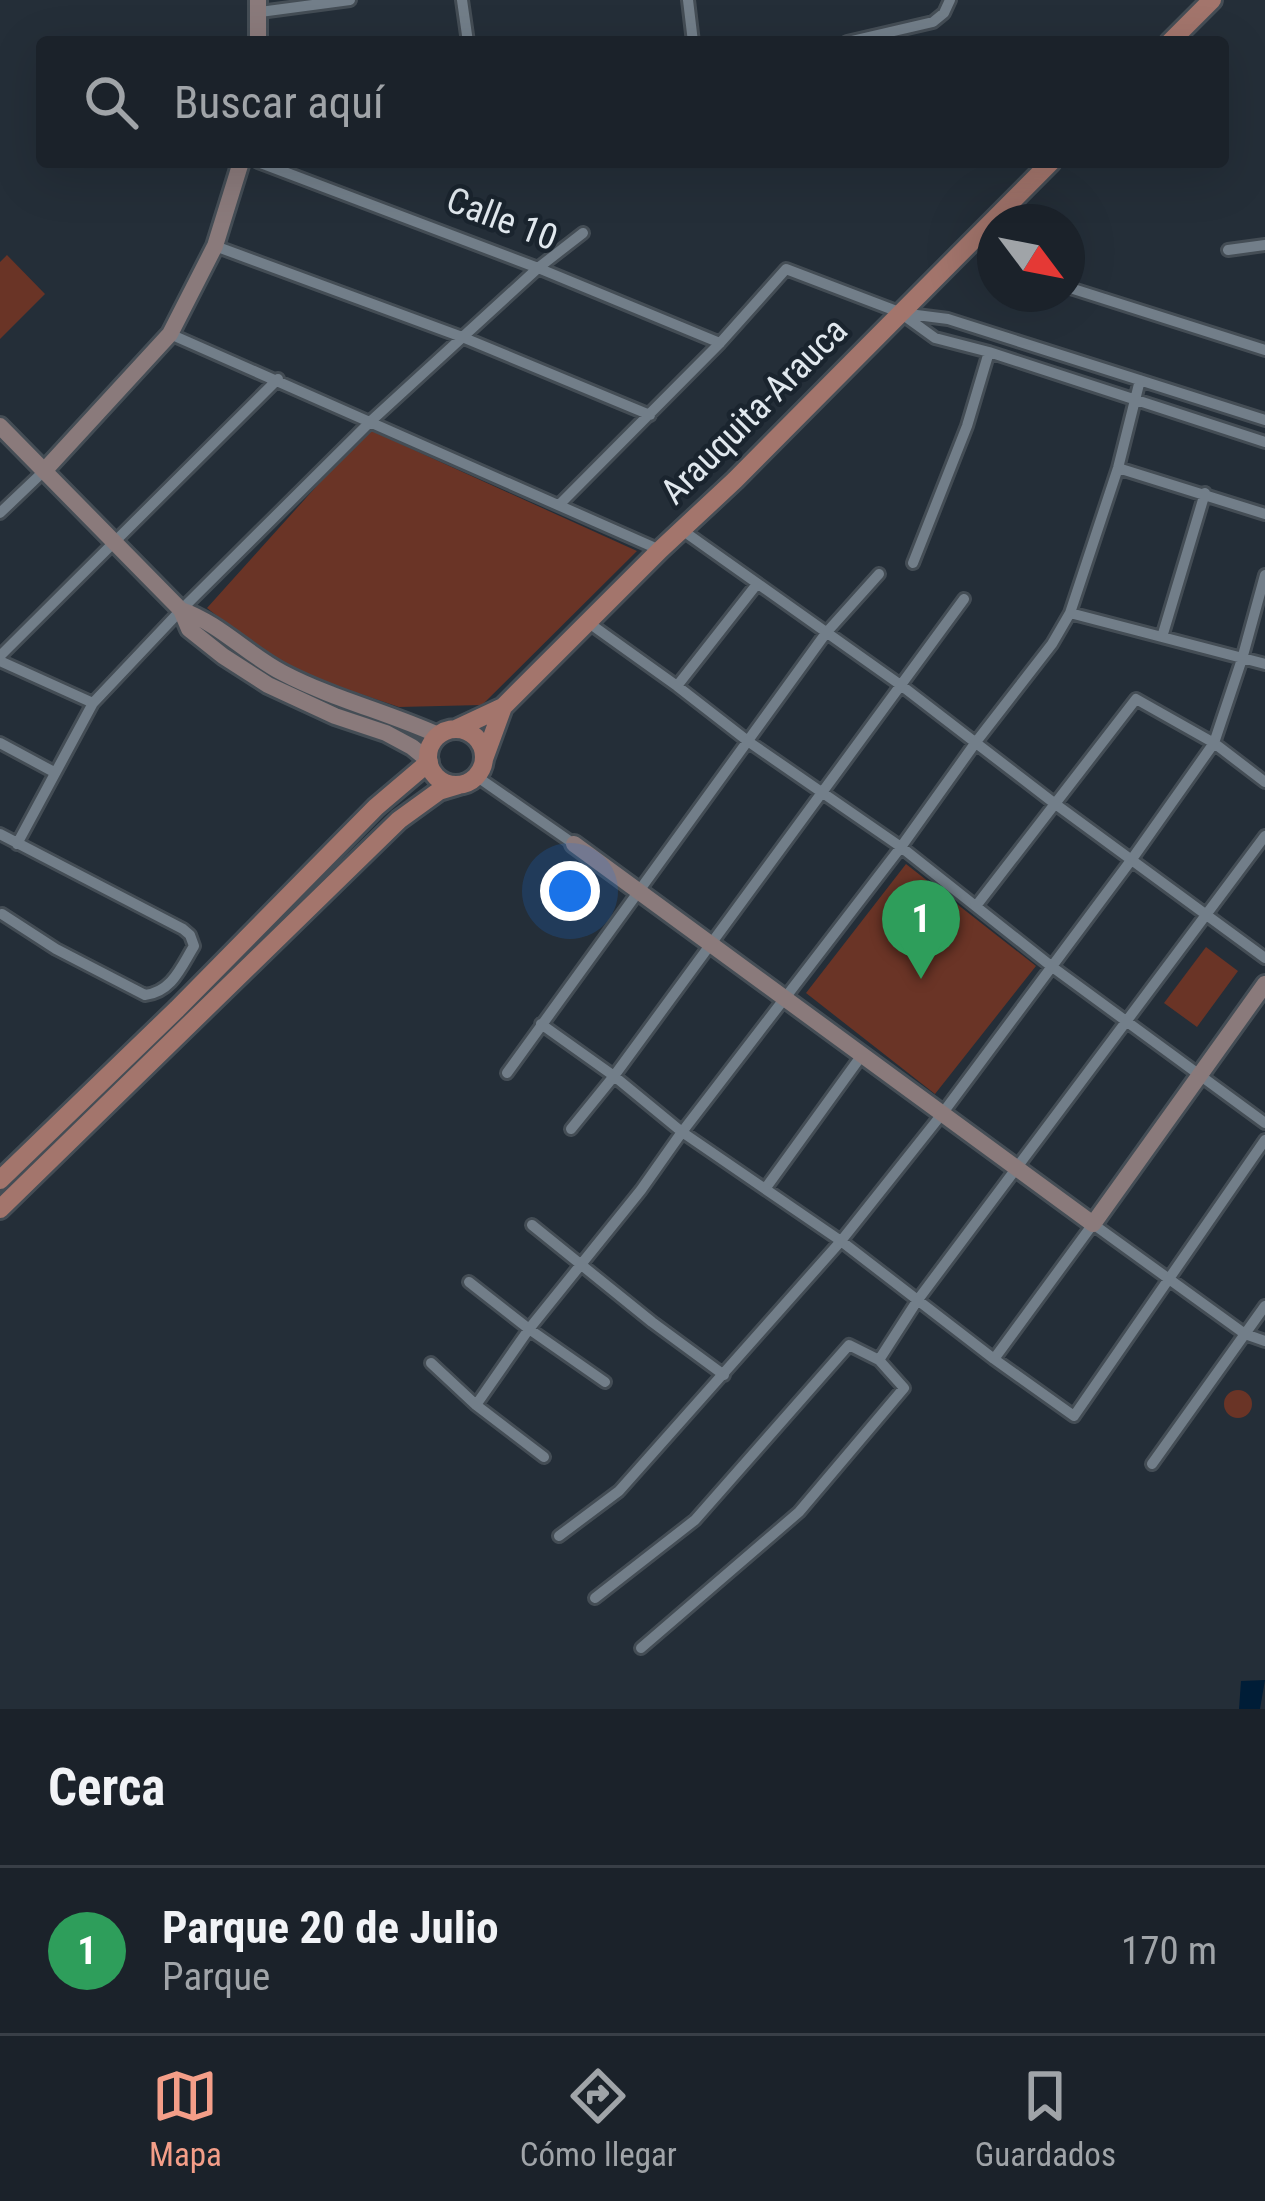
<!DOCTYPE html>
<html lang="es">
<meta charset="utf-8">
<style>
body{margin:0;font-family:"Roboto Condensed",sans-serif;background:#282f36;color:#f1f3f6}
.compass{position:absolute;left:977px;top:204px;width:108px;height:108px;border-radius:50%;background:#1b222a;box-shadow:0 12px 48px #0002;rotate:122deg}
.you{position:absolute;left:570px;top:891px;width:42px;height:42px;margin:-30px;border:9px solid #fff;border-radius:50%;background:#1a73e8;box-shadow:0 0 0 18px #1a73e833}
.badge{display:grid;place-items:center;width:78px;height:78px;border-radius:50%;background:#f49e88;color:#fff;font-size:39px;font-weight:700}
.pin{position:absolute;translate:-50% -99px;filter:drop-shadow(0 3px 6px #0008)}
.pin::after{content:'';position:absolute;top:63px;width:42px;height:36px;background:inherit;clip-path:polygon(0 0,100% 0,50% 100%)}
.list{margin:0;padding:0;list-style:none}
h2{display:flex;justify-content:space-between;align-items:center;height:156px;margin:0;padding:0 48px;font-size:51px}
h2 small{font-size:39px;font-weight:400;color:#a0a4a8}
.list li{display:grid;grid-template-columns:78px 1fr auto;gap:36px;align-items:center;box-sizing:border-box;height:168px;padding:0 48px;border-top:3px solid #393f47}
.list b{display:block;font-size:45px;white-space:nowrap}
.list p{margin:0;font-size:39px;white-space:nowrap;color:#a0a4a8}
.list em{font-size:39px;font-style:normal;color:#a0a4a8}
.icon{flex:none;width:66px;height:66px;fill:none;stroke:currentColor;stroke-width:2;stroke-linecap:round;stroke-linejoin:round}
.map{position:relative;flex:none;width:1265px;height:1709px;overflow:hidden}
.search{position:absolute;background:#1b222a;box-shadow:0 12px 48px #0002;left:36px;right:36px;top:36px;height:132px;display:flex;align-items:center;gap:30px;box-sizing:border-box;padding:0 42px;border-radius:12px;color:#a0a4a8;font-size:45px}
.sheet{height:324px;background:#1b222a}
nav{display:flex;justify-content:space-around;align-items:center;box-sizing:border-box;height:168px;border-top:3px solid #393f47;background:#1b222a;font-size:33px;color:#a0a4a8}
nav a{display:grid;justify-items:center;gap:6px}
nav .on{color:#f49e88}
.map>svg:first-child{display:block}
</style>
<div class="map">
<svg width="1265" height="1709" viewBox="0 0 1265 1709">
<rect width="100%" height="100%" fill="#242e38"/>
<path fill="#6a3426" d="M 7,255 L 45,294 L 0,339 L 0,262 Z
M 368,429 L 637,551 L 482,705 L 399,707 L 283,668 L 207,608 Z
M 906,864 L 1036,966 L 935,1094 L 806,993 Z
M 1206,947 L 1238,971 L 1197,1027 L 1164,1003 Z
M1224 1404a14 14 0 1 1 28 0a14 14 0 1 1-28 0Z"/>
<path fill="#001d37" d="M 1265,1680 L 1260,1709 L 1239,1709 L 1241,1681 Z"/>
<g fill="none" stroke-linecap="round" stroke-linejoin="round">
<defs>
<path id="street" d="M 462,0 L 468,42
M 688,0 L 693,42
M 260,12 L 350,0
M 847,42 L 933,22 L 944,13 L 950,0
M 258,162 L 538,268 L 720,343
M 215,246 L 462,337 L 650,415
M 1228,250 L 1265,245
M 1067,287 L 1265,350
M 901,313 L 948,319 L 1265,420
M 170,334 L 660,550
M 1118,468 L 1265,514
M 559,505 L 720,343 L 786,269 L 899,312 L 935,338 L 989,352 L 1265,442
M 0,513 L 44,471
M 682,530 L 902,686 L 1054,803 L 1265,958
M 913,563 L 967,426 L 989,352
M 1070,613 L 1265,664
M 589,623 L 677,686 L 749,742 L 901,847 L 1051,966 L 1265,1123
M 1162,637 L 1205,493
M 0,656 L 278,379
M 0,661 L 93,703
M 677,686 L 757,584
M 0,743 L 54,772
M 476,776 L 574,844
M 0,834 L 183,929 L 190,935 L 194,946 C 181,967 172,992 145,995 L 56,949 L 2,914
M 17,844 L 93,703 L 181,610 L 371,421 L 538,268 L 583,233
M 976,906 L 1136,699 L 1214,743 L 1265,782
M 541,1024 L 614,1076 L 682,1132 L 841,1241 L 994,1359 L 1074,1416 L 1265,1140
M 507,1073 L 826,633 L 879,574
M 571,1129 L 614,1076 L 964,599
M 765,1189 L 862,1055
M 532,1225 L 652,1322 L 724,1375
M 469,1282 L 529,1329 L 605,1382
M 994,1359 L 1093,1224 L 1245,1334 L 1265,1341
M 879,1360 L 917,1301 L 1265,836
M 431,1363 L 476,1405 L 544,1457
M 476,1405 L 529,1329 L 641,1190 L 682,1132 L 901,847 L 976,742 L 1052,644 L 1070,613 L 1118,468 L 1140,380
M 1152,1464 L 1265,1306
M 559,1536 L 619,1491 L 841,1241 L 942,1114 L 1132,859 L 1214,743 L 1242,659 L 1265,575
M 595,1598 L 695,1520 L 849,1345 L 879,1360 L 904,1388 L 799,1512 L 641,1648"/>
<path id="secondary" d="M 258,0 L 258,42
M 0,426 L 181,610 L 189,629 L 223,656 L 268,685 L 335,716 L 386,733 L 412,747 L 428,760
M 44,471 L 170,334 L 215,246 L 241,162
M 181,610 C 219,623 248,655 283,673 C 333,699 387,712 438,735
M 574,844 L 1093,1224 L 1265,984"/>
<path id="primary" d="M 1170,42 L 1212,0
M 456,729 L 503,707 L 660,550 L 735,480 L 1051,162
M428 757a28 28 0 1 1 56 0a28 28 0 1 1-56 0Z
M 484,759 L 503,707
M 0,1180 L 177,1009 L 376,807 L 429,762
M 0,1209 L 399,820 L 439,791 L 459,785"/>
</defs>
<use href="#street" stroke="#444d55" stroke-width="16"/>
<use href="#secondary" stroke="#444d55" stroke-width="22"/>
<use href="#primary" stroke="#444d55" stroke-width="24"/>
<use href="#street" stroke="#727e89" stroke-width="10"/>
<use href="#secondary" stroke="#8a7a7b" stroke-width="16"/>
<use href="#primary" stroke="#a3756c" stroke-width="18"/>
</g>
<g text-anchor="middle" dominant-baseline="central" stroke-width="9" stroke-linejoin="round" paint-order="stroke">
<g font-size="36" fill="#e1e8ee" stroke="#1a242e">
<text transform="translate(502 219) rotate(21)">Calle 10</text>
<text transform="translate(754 411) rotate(-45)">Arauquita-Arauca</text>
</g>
</g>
</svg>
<svg class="compass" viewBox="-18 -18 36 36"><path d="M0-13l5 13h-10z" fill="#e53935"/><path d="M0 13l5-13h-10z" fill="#a0a4a8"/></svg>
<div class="you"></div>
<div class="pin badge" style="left:921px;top:979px;background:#2e9e5b">1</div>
<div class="search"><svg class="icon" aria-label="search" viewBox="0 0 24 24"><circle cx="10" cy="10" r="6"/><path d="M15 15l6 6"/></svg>Buscar aquí</div>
</div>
<section class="sheet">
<h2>Cerca<small></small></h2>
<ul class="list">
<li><span class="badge" style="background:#2e9e5b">1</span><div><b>Parque 20 de Julio</b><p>Parque</p></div><em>170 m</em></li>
</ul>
</section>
<nav>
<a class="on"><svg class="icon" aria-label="map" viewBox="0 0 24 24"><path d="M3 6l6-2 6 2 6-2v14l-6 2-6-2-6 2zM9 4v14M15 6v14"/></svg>Mapa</a>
<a><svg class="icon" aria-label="directions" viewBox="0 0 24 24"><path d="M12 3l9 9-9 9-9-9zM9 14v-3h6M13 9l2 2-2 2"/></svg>Cómo llegar</a>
<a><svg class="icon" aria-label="saved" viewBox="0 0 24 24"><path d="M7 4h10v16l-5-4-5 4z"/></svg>Guardados</a>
</nav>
